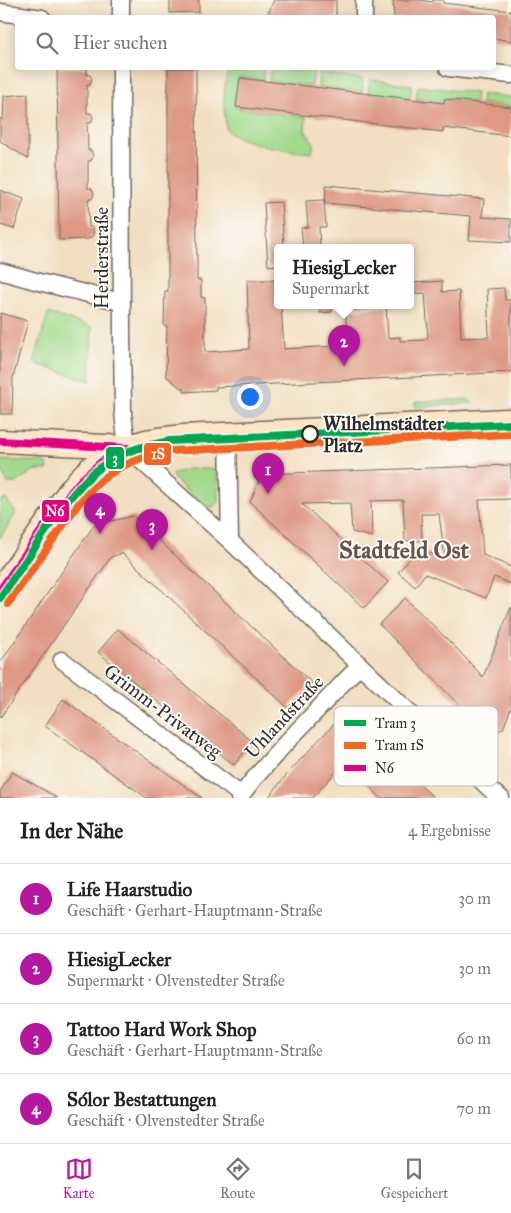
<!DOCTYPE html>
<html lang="de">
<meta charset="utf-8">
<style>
body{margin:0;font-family:"IM FELL Great Primer",serif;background:#f6f6f6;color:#222}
.you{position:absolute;left:249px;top:396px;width:18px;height:18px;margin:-12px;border:4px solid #fff;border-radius:50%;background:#1a73e8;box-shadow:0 0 0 8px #1a73e833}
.badge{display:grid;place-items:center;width:32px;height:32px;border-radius:50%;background:#b5179e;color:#fff;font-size:16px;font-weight:700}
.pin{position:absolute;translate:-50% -41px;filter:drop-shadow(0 1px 2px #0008)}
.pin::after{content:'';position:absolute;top:26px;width:18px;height:15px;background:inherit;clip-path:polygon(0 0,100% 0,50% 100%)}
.popup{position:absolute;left:274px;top:244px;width:140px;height:65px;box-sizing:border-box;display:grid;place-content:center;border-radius:5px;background:#fff;filter:drop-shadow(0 1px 4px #0005);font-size:16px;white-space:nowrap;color:#767676}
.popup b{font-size:19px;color:#222}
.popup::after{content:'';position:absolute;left:50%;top:100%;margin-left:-10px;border:10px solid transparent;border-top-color:#fff}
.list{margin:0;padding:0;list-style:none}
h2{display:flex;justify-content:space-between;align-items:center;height:65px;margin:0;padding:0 20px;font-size:21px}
h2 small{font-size:16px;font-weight:400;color:#767676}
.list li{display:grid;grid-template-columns:32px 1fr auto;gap:15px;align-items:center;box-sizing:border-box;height:70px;padding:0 20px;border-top:1px solid #e0e0e0}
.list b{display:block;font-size:19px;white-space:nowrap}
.list p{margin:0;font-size:16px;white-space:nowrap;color:#767676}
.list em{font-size:16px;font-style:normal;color:#767676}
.icon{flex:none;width:28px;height:28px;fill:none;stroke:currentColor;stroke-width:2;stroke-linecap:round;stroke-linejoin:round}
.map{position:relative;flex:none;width:511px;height:798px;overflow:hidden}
.search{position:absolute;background:#fff;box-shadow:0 2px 12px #0003;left:15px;right:15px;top:15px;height:55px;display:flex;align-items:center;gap:12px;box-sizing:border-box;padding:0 18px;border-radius:5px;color:#767676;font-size:19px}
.sheet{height:345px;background:#fff}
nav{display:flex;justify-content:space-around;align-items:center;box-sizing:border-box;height:70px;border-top:1px solid #e0e0e0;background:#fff;font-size:14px;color:#767676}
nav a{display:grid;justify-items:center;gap:2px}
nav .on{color:#b5179e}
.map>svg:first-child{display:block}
</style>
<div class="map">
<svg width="511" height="798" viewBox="0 0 511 798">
<rect width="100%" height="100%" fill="#fdfcf7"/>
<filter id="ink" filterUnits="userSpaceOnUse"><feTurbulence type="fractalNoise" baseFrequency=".02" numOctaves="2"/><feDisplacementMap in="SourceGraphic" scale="10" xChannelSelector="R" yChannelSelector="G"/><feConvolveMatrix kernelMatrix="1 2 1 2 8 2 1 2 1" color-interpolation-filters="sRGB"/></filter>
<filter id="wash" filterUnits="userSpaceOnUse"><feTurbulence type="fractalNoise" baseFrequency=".0096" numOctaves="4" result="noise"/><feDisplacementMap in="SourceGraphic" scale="20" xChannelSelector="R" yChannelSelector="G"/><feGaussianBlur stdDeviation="1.12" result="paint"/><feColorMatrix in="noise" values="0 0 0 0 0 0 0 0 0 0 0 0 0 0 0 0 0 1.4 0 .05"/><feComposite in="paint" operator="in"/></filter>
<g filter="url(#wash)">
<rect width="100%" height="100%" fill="#f2dec0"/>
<path fill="#a2da8c" stroke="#66825c" d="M 230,68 L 264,68 L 263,80 L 239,77 L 235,108 L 306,117 L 305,131 L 314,143 L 312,153 C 294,151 234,144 226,128 C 224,108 221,87 230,68 Z
M 271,68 L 313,72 L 312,86 L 269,81 Z
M 319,73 L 363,79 L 362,92 L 318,87 Z
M 370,79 L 412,85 L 410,98 L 368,93 Z
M 418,86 L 476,93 L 475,102 L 444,98 L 443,102 L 416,99 Z
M 482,94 L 511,97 L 511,107 L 481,103 Z
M 48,313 L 92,327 L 90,381 L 34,363 Z
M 469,399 L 472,403 L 415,407 L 415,402 Z
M 0,460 L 45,462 L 48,466 L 47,470 L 34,470 L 16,483 L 8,483 L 2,471 L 0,469 Z
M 188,469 L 216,469 L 218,502 L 213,507 L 202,505 L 173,478 L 172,474 Z
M 6,499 L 16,513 L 0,538 L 0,501 Z"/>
<g id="blocks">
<path fill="#de9884" d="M 170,0 L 199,0 L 199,12 L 170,13 Z
M 274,0 L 336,0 L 336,18 L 266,18 Z
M 393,0 L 420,0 L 433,2 L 433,0 L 443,0 L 443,3 L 511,11 L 511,41 L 494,38 L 494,18 L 394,18 Z
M 57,68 L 87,68 L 87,75 L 90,75 L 92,79 L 90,85 L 87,85 L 87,113 L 91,113 L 93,117 L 91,123 L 87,123 L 88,150 L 91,150 L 93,156 L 91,161 L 88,161 L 88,189 L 91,188 L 94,193 L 92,199 L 88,199 L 89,227 L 92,227 L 94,232 L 92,237 L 89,237 L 89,239 L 59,240 Z
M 168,68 L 196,68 L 197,280 L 201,280 L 201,297 L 205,298 L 205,352 L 249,349 L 247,280 L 278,280 L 278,305 L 281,305 L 284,349 L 335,346 L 335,340 L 348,340 L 345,311 L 386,307 L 388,338 L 400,337 L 400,341 L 426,340 L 428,336 L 425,293 L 410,294 L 410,283 L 442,281 L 442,292 L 459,291 L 461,338 L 489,337 L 487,289 L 504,288 L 505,300 L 511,300 L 511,372 L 216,387 L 216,390 L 184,392 L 184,388 L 181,388 L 166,376 L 167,326 L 164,326 L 165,291 L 168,291 Z
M 240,78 L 444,103 L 445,99 L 511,107 L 511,136 L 443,128 L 443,132 L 236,107 Z
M 28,94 L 28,159 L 0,141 L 0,118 L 3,120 L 4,96 Z
M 326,185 L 484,199 L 482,217 L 511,219 L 511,242 L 469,240 L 471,216 L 325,203 Z
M 0,190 L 24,199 L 14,229 L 0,225 Z
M 324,200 L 326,227 L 319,227 L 320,247 L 303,247 L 301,228 L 308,227 L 306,201 Z
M 281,202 L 284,247 L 278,247 L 278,265 L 268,266 L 264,203 Z
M 320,305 L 332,305 L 332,312 L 320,313 Z
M 0,313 L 28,321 L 13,378 L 12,414 L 0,414 Z
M 511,465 L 511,499 L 479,500 L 483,555 L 511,567 L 511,584 L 494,577 L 486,598 L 425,574 L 415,587 L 398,572 L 419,549 L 445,559 L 439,514 L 421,514 L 422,541 L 405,541 L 403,500 L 371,501 L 372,537 L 352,532 L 350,503 L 302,504 L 388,582 L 364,608 L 250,502 L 262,474 Z
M 133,516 L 312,683 L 288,708 L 122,553 L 111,557 L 0,718 L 0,663 L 94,525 Z
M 405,598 L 456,648 L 483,677 L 511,607 L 511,708 L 503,729 L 488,734 L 379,624 Z
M 118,629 L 253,742 L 234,765 L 98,652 Z
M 63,699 L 99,725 L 202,798 L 147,798 L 45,726 Z
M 344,713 L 377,744 L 434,798 L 381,798 L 344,762 L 313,798 L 268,798 L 288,773 Z
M 12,772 L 51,794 L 57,798 L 0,798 L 0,792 Z"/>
</g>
</g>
<g filter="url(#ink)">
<use href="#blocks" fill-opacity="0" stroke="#716a5f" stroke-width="1"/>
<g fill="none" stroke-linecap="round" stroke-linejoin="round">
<defs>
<path id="street" d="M 121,0 L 121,18
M 364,0 L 364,18
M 0,12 L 42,18
M 121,68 L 122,336 L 123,412 L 127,448 L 230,541 L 494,793 L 501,798
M 448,68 L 511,75
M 0,271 L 39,282 L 121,302
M 228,433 L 230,541
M 62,660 L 241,795
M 239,798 L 252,781 L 284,745 L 360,665"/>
<path id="secondary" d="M 0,441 L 126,447
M 0,590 C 16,567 32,544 48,521 C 62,501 75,480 94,465 C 108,455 123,448 139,443 C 153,438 169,438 184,436 L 507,420 L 511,420"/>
</defs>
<use href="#street" stroke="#716a5f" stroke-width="19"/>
<use href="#secondary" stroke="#716a5f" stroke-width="25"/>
<use href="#street" stroke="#fff" stroke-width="16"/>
<use href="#secondary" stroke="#fde5c5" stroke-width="22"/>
<defs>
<path id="bus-1" d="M 0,441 L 127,448
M 0,590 L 53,514 L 80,481 L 101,462 L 113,455 L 127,448"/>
</defs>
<use href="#bus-1" stroke="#fdfcf7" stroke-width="11"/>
<use href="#bus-1" stroke="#e5007d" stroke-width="8"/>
<defs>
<path id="tram-1" d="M 0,598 C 13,579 26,560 39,541 C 59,512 80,479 111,460 C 129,449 149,445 169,441 L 511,424"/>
<path id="tram-2" d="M 8,604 L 79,503 C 107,470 128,460 170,451 L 511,434"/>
</defs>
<use href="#tram-1" stroke="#fdfcf7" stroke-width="11"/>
<use href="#tram-2" stroke="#fdfcf7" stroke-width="11"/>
<use href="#tram-1" stroke="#00a651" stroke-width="8"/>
<use href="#tram-2" stroke="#f26522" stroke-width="8"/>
</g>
</g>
<circle fill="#fdfcf7" stroke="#2b2b2b" stroke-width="2.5" cx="310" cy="434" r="8"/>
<g text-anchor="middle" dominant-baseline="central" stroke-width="4" stroke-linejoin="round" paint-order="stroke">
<g font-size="19" fill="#2b2b2b" stroke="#fdfcf7">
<text transform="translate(101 258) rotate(-90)">Herderstraße</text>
<text transform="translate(163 711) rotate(37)">Grimm-Privatweg</text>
<text transform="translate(284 717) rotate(-47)">Uhlandstraße</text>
</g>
<g font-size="19" font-weight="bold" fill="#2b2b2b" stroke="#fdfcf7" text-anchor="start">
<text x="323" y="423">Wilhelmstädter<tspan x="323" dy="22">Platz</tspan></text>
</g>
<g font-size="24" font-weight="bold" fill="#6a514a" stroke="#fdfcf7">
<text x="404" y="550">Stadtfeld Ost</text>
</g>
</g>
<rect x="334" y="706" width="164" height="80" rx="8" fill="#fdfcf7" stroke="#bebdba" stroke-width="1"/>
<rect x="344" y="720" width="22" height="6" fill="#00a651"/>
<rect x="344" y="742" width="22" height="7" fill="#f26522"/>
<rect x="344" y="765" width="22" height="6" fill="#e5007d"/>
<g font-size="14" fill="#2b2b2b">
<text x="375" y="728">Tram 3</text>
<text x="375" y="750">Tram 1S</text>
<text x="375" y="773">N6</text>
</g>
<g stroke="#fdfcf7" stroke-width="2">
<rect x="143" y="442" width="29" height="24" rx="5" fill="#f26522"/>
<rect x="105" y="446" width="20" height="24" rx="5" fill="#00a651"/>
<rect x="41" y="499" width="29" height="24" rx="5" fill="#e5007d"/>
</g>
<g font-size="14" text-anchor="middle" font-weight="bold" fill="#fff">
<text x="158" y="459">1S</text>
<text x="115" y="463">3</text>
<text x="55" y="516">N6</text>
</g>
</svg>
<div class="you"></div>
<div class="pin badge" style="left:268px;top:494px">1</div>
<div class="pin badge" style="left:344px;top:366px">2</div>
<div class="popup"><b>HiesigLecker</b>Supermarkt</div>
<div class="pin badge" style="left:152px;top:550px">3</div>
<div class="pin badge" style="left:100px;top:534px">4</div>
<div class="search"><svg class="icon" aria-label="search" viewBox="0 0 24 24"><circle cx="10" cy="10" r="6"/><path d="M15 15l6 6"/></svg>Hier suchen</div>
</div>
<section class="sheet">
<h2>In der Nähe<small>4 Ergebnisse</small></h2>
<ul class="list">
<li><span class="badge">1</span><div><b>Life Haarstudio</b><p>Geschäft · Gerhart-Hauptmann-Straße</p></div><em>30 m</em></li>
<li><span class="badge">2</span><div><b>HiesigLecker</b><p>Supermarkt · Olvenstedter Straße</p></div><em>30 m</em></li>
<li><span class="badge">3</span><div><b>Tattoo Hard Work Shop</b><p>Geschäft · Gerhart-Hauptmann-Straße</p></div><em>60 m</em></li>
<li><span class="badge">4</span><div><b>Sólor Bestattungen</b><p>Geschäft · Olvenstedter Straße</p></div><em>70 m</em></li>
</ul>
</section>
<nav>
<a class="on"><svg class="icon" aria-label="map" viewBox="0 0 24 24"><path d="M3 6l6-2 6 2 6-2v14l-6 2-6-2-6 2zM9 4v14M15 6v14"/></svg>Karte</a>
<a><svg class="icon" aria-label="directions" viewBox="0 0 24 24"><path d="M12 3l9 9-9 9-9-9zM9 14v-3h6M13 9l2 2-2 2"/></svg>Route</a>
<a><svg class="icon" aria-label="saved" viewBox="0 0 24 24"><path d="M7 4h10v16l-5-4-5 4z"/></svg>Gespeichert</a>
</nav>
